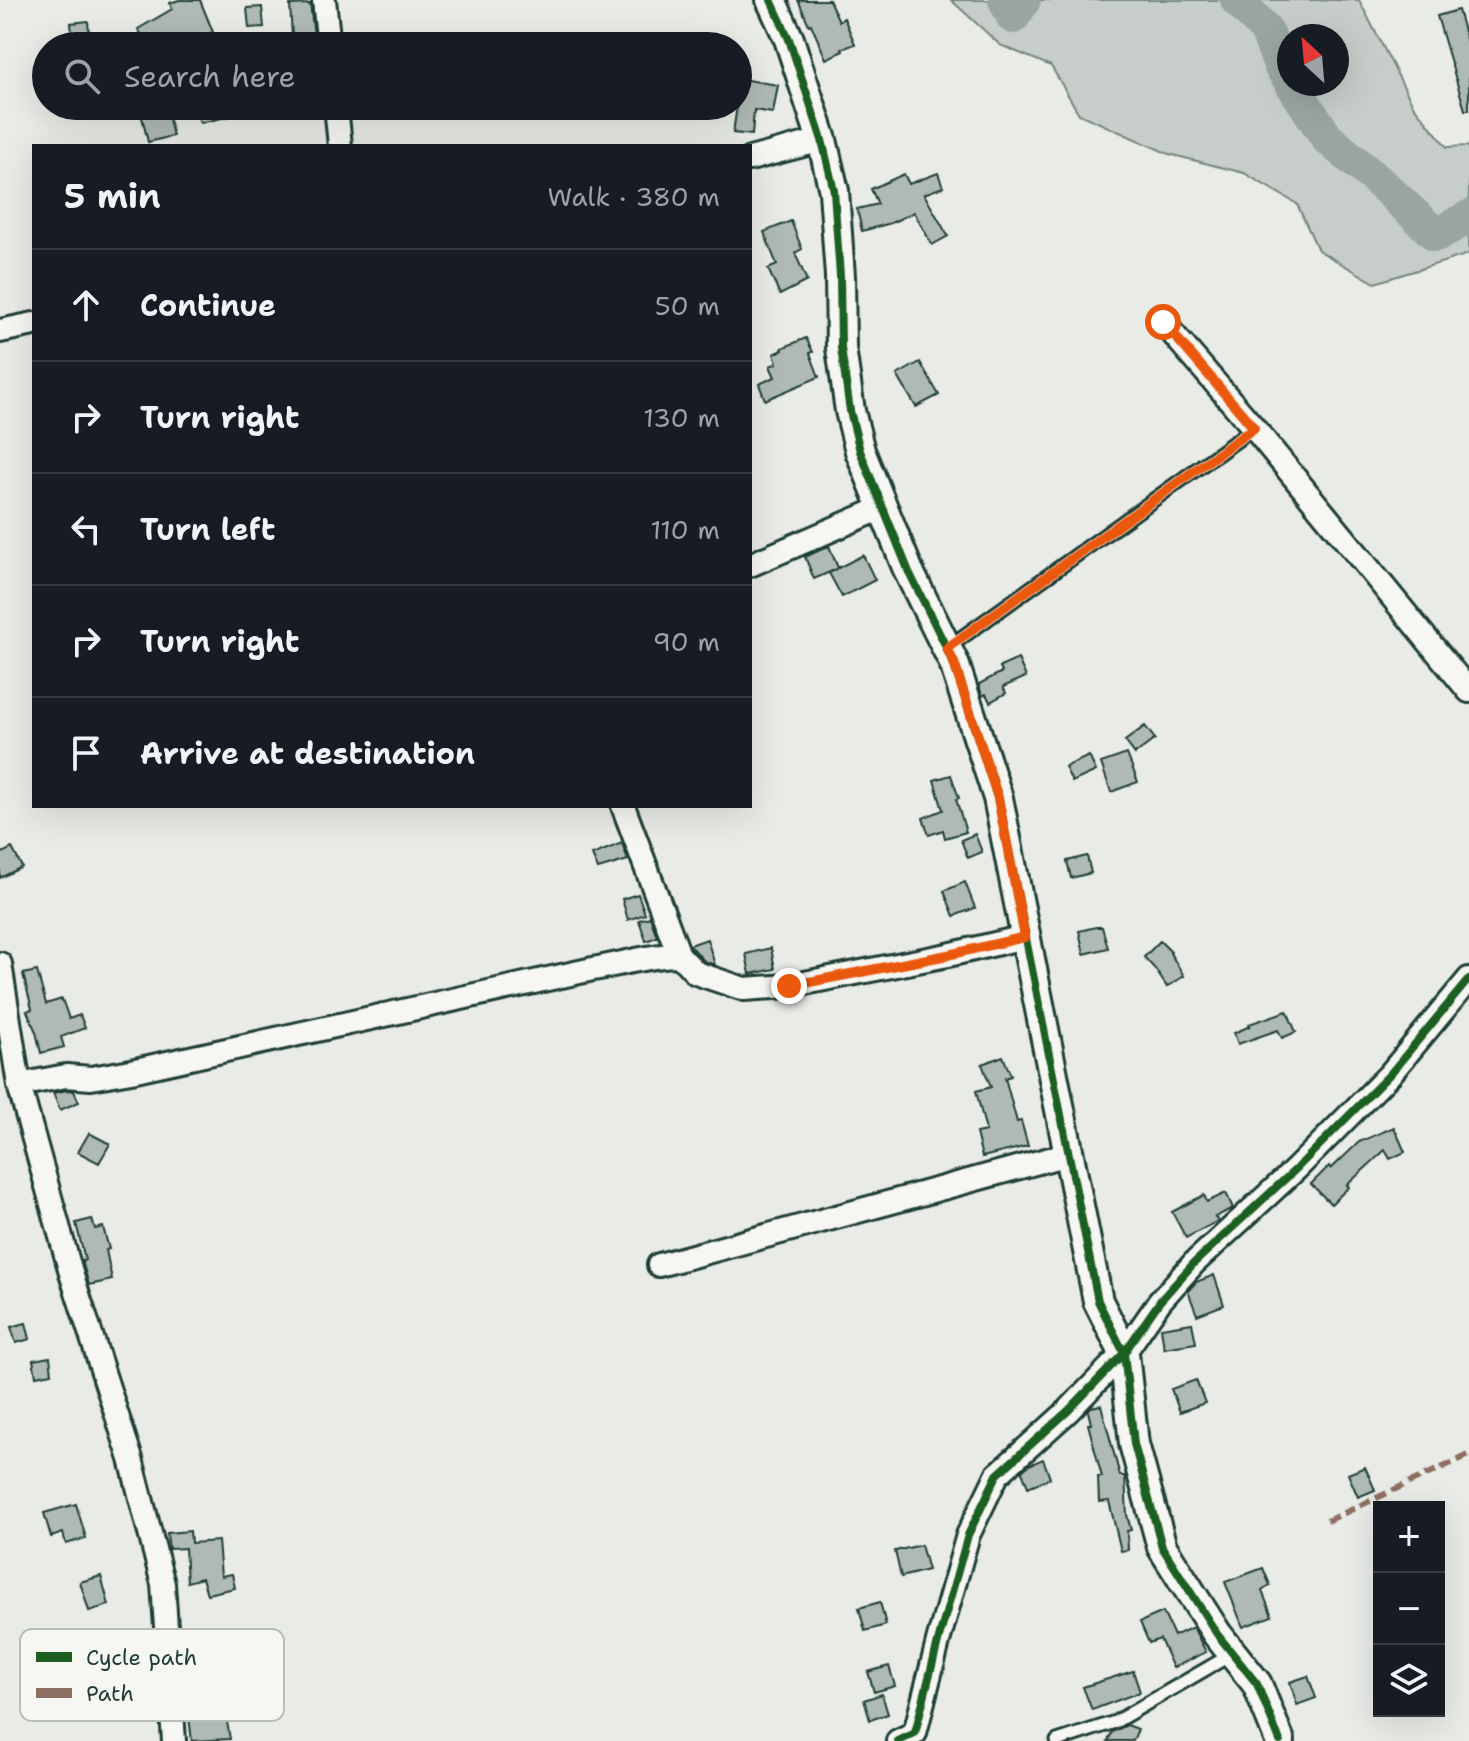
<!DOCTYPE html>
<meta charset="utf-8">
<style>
body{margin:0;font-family:"Shantell Sans",sans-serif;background:#20242c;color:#f1f3f6}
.controls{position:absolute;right:24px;bottom:24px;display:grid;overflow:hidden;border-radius:0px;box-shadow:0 8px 32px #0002}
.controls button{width:72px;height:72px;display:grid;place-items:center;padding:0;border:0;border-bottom:2px solid #363941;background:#171b24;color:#f1f3f6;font:40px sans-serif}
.compass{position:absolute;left:1277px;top:24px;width:72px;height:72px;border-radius:50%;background:#171b24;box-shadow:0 8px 32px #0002;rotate:334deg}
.stop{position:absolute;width:24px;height:24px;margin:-18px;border:6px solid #ea580c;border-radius:50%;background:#fff}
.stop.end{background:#ea580c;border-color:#fff;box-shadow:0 2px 8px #0008}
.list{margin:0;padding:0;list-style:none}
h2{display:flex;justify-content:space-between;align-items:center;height:104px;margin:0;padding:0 32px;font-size:34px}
h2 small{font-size:26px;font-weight:400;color:#9ea1a6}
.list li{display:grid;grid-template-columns:52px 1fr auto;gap:24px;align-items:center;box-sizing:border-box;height:112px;padding:0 32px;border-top:2px solid #363941}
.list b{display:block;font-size:30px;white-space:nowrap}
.list em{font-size:26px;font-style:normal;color:#9ea1a6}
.icon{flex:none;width:44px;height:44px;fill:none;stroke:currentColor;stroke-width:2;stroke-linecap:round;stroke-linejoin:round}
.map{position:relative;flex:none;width:1469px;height:1741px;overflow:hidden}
.search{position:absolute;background:#171b24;box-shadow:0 8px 32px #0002;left:32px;top:32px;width:720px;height:88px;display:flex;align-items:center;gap:20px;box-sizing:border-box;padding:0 28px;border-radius:44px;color:#9ea1a6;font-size:30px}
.panel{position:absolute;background:#171b24;box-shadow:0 8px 32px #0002;left:32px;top:144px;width:720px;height:664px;border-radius:0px}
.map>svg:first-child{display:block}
</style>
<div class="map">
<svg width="1469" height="1741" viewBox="0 0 1469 1741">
<rect width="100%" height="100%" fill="#e9ebe7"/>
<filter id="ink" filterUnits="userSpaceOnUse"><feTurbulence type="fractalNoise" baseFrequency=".0125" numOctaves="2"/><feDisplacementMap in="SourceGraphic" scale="16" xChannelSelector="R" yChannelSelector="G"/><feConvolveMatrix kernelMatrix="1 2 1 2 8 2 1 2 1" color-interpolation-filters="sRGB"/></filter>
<g filter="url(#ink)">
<path fill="#c7cec9" stroke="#73867e" stroke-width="2" fill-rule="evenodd" d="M 951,0 L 1359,0 L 1413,105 L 1447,147 L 1469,146 L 1469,254 L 1375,283 L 1318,250 L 1297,204 L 1244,173 L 1169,154 L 1079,114 L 1051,66 L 1000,45 ZM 1289,36 L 1337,36 L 1337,84 L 1289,84 Z"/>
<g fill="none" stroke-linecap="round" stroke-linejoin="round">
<path stroke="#99a6a0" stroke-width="34" d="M 1005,0 L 1013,17 L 1024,0
M 1237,0 L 1266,30 L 1281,67 L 1289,79
M 1292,84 L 1327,138 L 1385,187 L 1436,235 L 1469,217"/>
</g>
<path fill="#b0bab5" stroke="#1f3d34" stroke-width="2" d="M 179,0 L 200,0 L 213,32 L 176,46 L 148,46 L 138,29 L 172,9 L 170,3 Z
M 798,0 L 829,0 L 839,21 L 844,18 L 855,44 L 842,49 L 843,51 L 826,59 L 811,24 L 809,25 Z
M 310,4 L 314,35 L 292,36 L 290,5 Z
M 262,7 L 264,27 L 249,28 L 247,8 Z
M 1458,10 L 1469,49 L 1469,110 L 1465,110 L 1437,16 Z
M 88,21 L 90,46 L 73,46 L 71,23 Z
M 741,79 L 778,85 L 773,113 L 754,110 L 752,135 L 733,133 Z
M 152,106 L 166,106 L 173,136 L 148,142 L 140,109 Z
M 195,106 L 247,106 L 248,112 L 200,123 Z
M 938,173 L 943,187 L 924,194 L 948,236 L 932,245 L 914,212 L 891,223 L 862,231 L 857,209 L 878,204 L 871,189 L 904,174 L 909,184 Z
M 791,221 L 802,249 L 795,253 L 807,281 L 780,295 L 768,269 L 777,265 L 764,232 Z
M 806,338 L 813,352 L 810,353 L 819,377 L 765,400 L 759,384 L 775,377 L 770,366 L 777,363 L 774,354 L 783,350 L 782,348 Z
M 920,362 L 939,395 L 916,407 L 897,375 Z
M 829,546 L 838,568 L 863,555 L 875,580 L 842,597 L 829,573 L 837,569 L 814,579 L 805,557 Z
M 1018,659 L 1026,677 L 1003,687 L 1006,693 L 990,702 L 986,694 L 982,696 L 979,684 L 1002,672 L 1000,667 Z
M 1145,726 L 1155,739 L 1135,754 L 1125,741 Z
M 1127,754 L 1138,782 L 1111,792 L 1101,763 Z
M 1089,756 L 1096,771 L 1072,782 L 1065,767 Z
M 951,775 L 959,798 L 956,799 L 966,832 L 945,838 L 943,830 L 929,835 L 923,818 L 943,810 L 934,780 Z
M 975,834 L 982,852 L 968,858 L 961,840 Z
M 622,843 L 628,860 L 598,869 L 592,855 Z
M 12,848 L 22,867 L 0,878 L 0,854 Z
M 1087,856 L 1091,873 L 1071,878 L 1067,861 Z
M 965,882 L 975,908 L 954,916 L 944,891 Z
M 638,894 L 645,914 L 628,920 L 622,899 Z
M 650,917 L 657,937 L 646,941 L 639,920 Z
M 1096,927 L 1102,927 L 1108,948 L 1084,954 L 1079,931 Z
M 707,939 L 715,965 L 704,961 L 690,945 Z
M 1160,941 L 1171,952 L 1170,953 L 1184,976 L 1167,987 L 1155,969 L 1144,957 Z
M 771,948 L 775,969 L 750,974 L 746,954 Z
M 37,971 L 46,1004 L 62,999 L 69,1019 L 80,1015 L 85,1028 L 61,1037 L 64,1047 L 41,1053 L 36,1032 L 27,1011 L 32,1009 L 23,974 Z
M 1287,1011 L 1296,1032 L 1282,1038 L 1278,1030 L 1238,1044 L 1234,1033 L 1250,1026 L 1249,1024 Z
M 1003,1056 L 1011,1076 L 1005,1078 L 1017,1122 L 1021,1121 L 1028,1146 L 982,1157 L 976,1133 L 986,1131 L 976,1091 L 991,1087 L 982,1064 Z
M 67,1090 L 74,1091 L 79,1102 L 60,1110 L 53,1093 Z
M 1394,1127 L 1405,1152 L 1390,1159 L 1385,1150 L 1347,1185 L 1349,1187 L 1331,1204 L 1311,1184 L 1329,1166 L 1331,1169 L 1359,1142 Z
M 89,1133 L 110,1144 L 99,1163 L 78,1152 Z
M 1226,1193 L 1233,1208 L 1215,1217 L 1218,1221 L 1186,1238 L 1172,1212 L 1204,1195 L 1207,1202 Z
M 92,1219 L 95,1229 L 103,1227 L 109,1249 L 106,1250 L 112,1280 L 89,1285 L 82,1261 L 85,1260 L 76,1223 Z
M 1214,1275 L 1224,1305 L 1197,1315 L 1188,1291 L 1196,1282 Z
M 26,1323 L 30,1339 L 16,1343 L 11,1327 Z
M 1192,1323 L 1196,1343 L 1164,1348 L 1161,1328 Z
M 50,1357 L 52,1373 L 36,1376 L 33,1360 Z
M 1196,1380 L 1205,1403 L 1180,1412 L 1171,1389 Z
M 1101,1405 L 1120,1476 L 1125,1476 L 1127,1515 L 1131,1530 L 1127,1531 L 1128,1550 L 1121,1551 L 1109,1501 L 1099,1502 L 1098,1477 L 1102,1477 L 1088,1424 L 1091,1424 L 1088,1411 L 1091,1407 Z
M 1043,1459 L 1050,1478 L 1028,1487 L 1022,1471 L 1029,1465 Z
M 1365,1467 L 1375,1490 L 1358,1497 L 1348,1474 Z
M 76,1504 L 86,1538 L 66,1544 L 63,1533 L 51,1537 L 44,1513 Z
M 190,1531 L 191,1543 L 218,1541 L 221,1576 L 232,1574 L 235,1588 L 207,1594 L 202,1578 L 187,1582 L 185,1548 L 169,1549 L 167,1533 Z
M 921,1545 L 928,1570 L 901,1577 L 895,1551 Z
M 1263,1568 L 1270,1585 L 1262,1591 L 1272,1616 L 1243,1627 L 1225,1582 Z
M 101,1576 L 109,1605 L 89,1611 L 80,1582 Z
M 880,1602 L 886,1625 L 865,1631 L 859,1608 Z
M 1163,1612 L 1174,1636 L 1193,1627 L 1206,1652 L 1173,1668 L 1160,1639 L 1149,1643 L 1140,1622 Z
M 198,1660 L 202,1691 L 241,1684 L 244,1700 L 224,1704 L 230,1739 L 192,1741 L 182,1662 Z
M 889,1666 L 895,1686 L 874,1692 L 868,1672 Z
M 1133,1671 L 1140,1692 L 1092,1710 L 1083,1687 Z
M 1308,1676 L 1316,1698 L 1297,1705 L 1290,1682 Z
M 882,1694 L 888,1714 L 870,1720 L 864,1700 Z
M 1127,1725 L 1138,1729 L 1133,1741 L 1108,1741 L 1112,1732 Z"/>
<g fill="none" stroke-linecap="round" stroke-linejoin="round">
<defs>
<path id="service" d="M 947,648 L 1254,428
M 1057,1741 L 1115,1722 L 1232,1654"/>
<path id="minor" d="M 324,0 L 329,46
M 336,106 L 340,146
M 750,159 L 822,140
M 1163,322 L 1254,428 L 1469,691
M 0,331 L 34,324
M 750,565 L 882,508
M 623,806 L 679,955 L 696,973 L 744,989 L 789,986 L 948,955 L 1025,937
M 0,964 L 19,1085 L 71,1273 L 131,1459 L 163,1584 L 174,1741
M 19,1085 L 66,1076 L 91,1078 L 131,1071 L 593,969 C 622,964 650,955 679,955
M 659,1265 L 1068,1154
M 898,1741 L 915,1733 L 939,1638 L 968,1535 L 997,1475 L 1068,1411 L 1124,1353 L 1160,1301 L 1194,1263 L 1296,1169 L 1390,1074 L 1469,979"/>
<path id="tertiary" d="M 771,0 L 789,39 L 822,140 L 834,191 L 840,276 L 841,348 L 850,411 L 860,451 L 909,572 L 954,663 L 998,798 L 1098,1301 L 1124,1353 L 1134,1444 L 1162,1547 L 1217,1634 L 1257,1684 L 1280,1741"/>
</defs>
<use href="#service" stroke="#1f3d34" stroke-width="17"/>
<use href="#minor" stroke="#1f3d34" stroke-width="28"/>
<use href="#tertiary" stroke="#1f3d34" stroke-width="34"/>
<use href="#service" stroke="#f6f6f2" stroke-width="11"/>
<use href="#minor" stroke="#f6f6f2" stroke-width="22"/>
<use href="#tertiary" stroke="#f6f6f2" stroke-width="28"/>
<path stroke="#8d6e63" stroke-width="6" stroke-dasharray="12 6" stroke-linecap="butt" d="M 1327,1521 L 1469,1455"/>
<defs>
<path id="cycleway" d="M 771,0 L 789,39 L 822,140 L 834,191 L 840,276 L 841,348 L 850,411 L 860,451 L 909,572 L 954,663 L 998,798 L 1098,1301 L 1124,1353 L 1134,1444 L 1162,1547 L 1217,1634 L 1257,1684 L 1280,1741
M 898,1741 L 915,1733 L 939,1638 L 968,1535 L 997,1475 L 1068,1411 L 1124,1353 L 1160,1301 L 1194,1263 L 1296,1169 L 1390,1074 L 1469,979"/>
</defs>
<use href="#cycleway" stroke="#f6f6f2" stroke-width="13"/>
<use href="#cycleway" stroke="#1b5e20" stroke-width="8"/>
</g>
</g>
<g fill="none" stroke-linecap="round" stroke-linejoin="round" filter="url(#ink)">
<path stroke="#ea580c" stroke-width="10" d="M 789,986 L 948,955 L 1025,937 L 998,798 L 954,663 L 947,648 L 1254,428 L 1163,322"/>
</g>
<rect x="20" y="1629" width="264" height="92" rx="12" fill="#f6f6f2" stroke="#b6beb9" stroke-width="2"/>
<rect x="36" y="1652" width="36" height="10" fill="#1b5e20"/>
<rect x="36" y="1688" width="36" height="10" fill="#8d6e63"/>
<g font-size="22" fill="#1f3d34">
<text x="86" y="1665">Cycle path</text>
<text x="86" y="1701">Path</text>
</g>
</svg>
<div class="controls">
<button>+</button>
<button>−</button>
<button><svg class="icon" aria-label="layers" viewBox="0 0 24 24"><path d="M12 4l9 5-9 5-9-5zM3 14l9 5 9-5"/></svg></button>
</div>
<svg class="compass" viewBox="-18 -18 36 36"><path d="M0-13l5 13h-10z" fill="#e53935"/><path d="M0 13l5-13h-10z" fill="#9ea1a6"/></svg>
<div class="stop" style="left:1163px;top:322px"></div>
<div class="stop end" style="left:789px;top:986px"></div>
<div class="search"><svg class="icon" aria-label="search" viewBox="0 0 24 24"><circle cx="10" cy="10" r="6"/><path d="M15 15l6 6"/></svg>Search here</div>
<section class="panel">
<h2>5 min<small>Walk · 380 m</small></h2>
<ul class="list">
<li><svg class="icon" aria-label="ahead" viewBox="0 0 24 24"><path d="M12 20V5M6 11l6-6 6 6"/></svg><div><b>Continue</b></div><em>50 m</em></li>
<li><svg class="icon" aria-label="right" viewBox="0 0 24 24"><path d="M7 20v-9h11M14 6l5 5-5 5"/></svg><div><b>Turn right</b></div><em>130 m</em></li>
<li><svg class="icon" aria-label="left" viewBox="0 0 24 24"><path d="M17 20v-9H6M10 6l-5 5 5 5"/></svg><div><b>Turn left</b></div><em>110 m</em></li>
<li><svg class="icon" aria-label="right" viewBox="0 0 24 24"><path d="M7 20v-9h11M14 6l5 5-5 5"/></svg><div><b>Turn right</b></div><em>90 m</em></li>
<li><svg class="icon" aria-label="arrive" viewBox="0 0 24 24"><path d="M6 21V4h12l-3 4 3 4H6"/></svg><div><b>Arrive at destination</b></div></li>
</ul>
</section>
</div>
